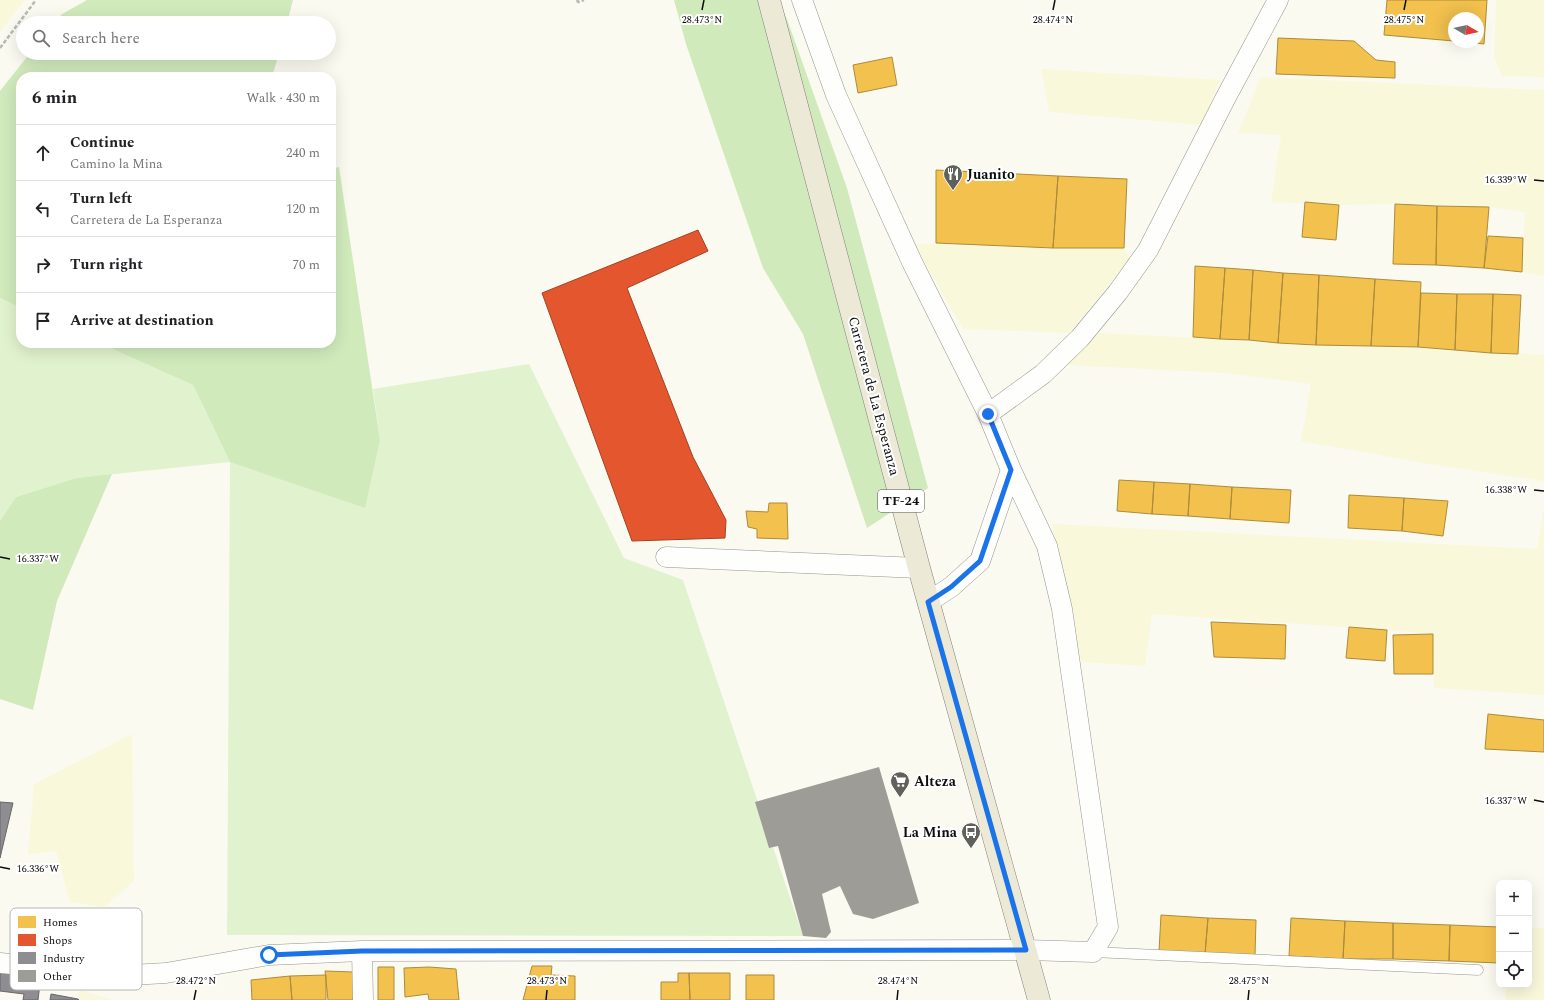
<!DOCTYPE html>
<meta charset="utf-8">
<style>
body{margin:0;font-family:Spectral,serif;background:#f6f6f6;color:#202124}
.controls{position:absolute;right:12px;bottom:12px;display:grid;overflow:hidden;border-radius:8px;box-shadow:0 4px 16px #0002}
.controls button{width:36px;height:36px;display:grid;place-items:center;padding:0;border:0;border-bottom:1px solid #e0e0e0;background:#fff;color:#202124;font:20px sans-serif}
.compass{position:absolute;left:1448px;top:12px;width:36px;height:36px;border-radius:50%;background:#fff;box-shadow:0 4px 16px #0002;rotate:99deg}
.stop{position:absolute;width:12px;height:12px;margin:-9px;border:3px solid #1a73e8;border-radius:50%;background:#fff}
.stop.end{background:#1a73e8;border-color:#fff;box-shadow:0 1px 4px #0008}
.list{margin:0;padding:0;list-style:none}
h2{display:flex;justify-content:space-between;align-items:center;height:52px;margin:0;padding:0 16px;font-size:17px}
h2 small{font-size:13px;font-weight:400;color:#757577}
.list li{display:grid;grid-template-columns:26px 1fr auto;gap:12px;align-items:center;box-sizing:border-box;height:56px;padding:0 16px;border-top:1px solid #e0e0e0}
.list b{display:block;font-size:15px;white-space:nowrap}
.list p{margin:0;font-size:13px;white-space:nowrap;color:#757577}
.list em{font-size:13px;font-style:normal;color:#757577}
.icon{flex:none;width:22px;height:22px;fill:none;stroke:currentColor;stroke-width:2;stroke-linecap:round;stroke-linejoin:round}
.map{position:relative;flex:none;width:1544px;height:1000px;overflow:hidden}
.search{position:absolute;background:#fff;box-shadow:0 4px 16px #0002;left:16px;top:16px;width:320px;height:44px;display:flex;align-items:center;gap:10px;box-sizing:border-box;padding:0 14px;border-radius:22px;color:#757577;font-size:15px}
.panel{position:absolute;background:#fff;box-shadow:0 4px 16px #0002;left:16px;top:72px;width:320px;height:276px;border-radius:16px}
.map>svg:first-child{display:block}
</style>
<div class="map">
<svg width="1544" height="1000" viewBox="0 0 1544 1000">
<rect width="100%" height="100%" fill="#fbfaf0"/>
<path fill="#f9f8db" d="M 0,0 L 25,0 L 0,32 Z
M 1496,0 L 1544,0 L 1544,77 L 1502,76 L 1494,58 Z
M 1041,69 L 1220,80 L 1202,125 L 1049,112 Z
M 1261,77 L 1544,90 L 1544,276 L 1522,272 L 1525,212 L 1489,207 L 1395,204 L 1339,205 L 1271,202 L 1281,135 L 1238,133 Z
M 936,243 L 1124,248 L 1131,259 L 1069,333 L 963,329 L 915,245 Z
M 1096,333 L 1434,349 L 1544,355 L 1544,481 L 1435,465 L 1301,441 L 1311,384 L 1224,373 L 1066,365 Z
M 1544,507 L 1544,695 L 1434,688 L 1433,634 L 1387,630 L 1152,614 L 1145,666 L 1081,662 L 1052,524 L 1537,549 Z
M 132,734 L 134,881 L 104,907 L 70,902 L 56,851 L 28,854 L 34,784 Z
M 1529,927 L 1544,928 L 1544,1000 L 1505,1000 L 1506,985 L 1529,985 Z
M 80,990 L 113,1000 L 79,1000 Z"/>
<path fill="#e1f2ce" d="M 0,298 L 21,308 L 21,343 L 99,343 L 193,385 L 230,462 L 380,440 L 373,389 L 529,364 L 624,558 L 683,580 L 803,936 L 227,935 L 230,462 L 76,478 L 16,497 L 0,521 Z"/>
<path fill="#d0eabc" d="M 87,0 L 293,0 L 287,23 L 55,23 L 62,14 Z
M 674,0 L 778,0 L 787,19 L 847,188 L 928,488 L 867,528 L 803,334 L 763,268 L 686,44 Z
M 30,53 L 279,53 L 272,77 L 21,77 L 21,308 L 0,298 L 0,91 Z
M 339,167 L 380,440 L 365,508 L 230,462 L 193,385 L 99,343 L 331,343 L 331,169 Z
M 112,474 L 57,601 L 33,710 L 0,699 L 0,521 L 16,497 L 76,478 Z"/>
<path fill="#f2c14e" stroke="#ad8b3a" d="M 1387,0 L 1487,0 L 1484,44 L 1466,42 L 1478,42 L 1478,18 L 1454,18 L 1454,41 L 1384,35 Z
M 1278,38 L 1354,41 L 1376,60 L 1395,62 L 1395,78 L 1276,74 Z
M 892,57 L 897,85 L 858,93 L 853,65 Z
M 936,170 L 1058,176 L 1053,248 L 936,243 Z
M 1058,176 L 1127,179 L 1124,248 L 1053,248 Z
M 1305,202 L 1339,205 L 1336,240 L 1302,237 Z
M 1395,204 L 1437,206 L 1436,265 L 1393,264 Z
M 1437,206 L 1489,207 L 1484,268 L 1436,265 Z
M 1488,236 L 1523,238 L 1522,272 L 1484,268 Z
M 1195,266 L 1225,268 L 1220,339 L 1193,337 Z
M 1225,268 L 1253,270 L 1249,340 L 1220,339 Z
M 1253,270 L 1283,273 L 1278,343 L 1249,340 Z
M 1283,273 L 1319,275 L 1316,345 L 1278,343 Z
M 1319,275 L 1375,279 L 1371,346 L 1316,345 Z
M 1375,279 L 1421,282 L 1418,347 L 1371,346 Z
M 1421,293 L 1457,294 L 1455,350 L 1418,347 Z
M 1457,294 L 1493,294 L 1491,353 L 1455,350 Z
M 1493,294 L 1521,295 L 1518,354 L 1491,353 Z
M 1119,480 L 1154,482 L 1152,514 L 1117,511 Z
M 1154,482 L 1190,484 L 1188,516 L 1152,514 Z
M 1190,484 L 1232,487 L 1230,519 L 1188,516 Z
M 1232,487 L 1291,490 L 1289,523 L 1230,519 Z
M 1349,495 L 1404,498 L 1402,531 L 1348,528 Z
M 1404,498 L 1448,501 L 1443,536 L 1402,531 Z
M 769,503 L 787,503 L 788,539 L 757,538 L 757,529 L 748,527 L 746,511 L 768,512 Z
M 1211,622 L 1286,625 L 1285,659 L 1214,657 Z
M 1349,627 L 1387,630 L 1385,661 L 1346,658 Z
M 1433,634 L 1433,674 L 1394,674 L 1393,635 Z
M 1488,714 L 1544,720 L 1544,752 L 1485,749 Z
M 1161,915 L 1208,918 L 1205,954 L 1159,951 Z
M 1208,918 L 1256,920 L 1255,955 L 1205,954 Z
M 1291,918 L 1345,921 L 1343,959 L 1289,956 Z
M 1345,921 L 1393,923 L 1393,959 L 1343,959 Z
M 1393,923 L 1450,925 L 1449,961 L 1393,959 Z
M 1450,925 L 1499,927 L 1499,963 L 1449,961 Z
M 532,966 L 552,966 L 551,975 L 575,976 L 575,1000 L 523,1000 Z
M 378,967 L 394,967 L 394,1000 L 378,1000 Z
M 429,967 L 456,969 L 459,1000 L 429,1000 L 428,994 L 405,997 L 404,968 Z
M 325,971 L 354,972 L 355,1000 L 328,1000 Z
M 678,973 L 689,973 L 690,1000 L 661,1000 L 661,982 L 678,982 Z
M 689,973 L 730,973 L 730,1000 L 690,1000 Z
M 326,975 L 326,1000 L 292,1000 L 290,976 Z
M 746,975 L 774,975 L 774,1000 L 746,1000 Z
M 290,976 L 292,1000 L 252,1000 L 251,980 Z"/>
<path fill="#e4572e" stroke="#a44124" d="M 698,230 L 708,251 L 627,288 L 693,457 L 726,520 L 725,538 L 632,541 L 542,293 Z"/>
<path fill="#8d8d92" stroke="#67676a" d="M 0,802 L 13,803 L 0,858 Z
M 0,969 L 41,975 L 38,1000 L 23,1000 L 24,994 L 0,991 Z
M 51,994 L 78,999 L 79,1000 L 50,1000 Z"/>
<path fill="#9e9c96" d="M 879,767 L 919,903 L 873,919 L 853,914 L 840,886 L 822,894 L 831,932 L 826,938 L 803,936 L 778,846 L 769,848 L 755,802 Z"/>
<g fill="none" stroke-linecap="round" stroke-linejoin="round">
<defs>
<path id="lane" d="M 1093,952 L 1478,970"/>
<path id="street" d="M 988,414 L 1043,374 L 1080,338 L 1118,292 L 1148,250 L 1225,99 L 1278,0
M 666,557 L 919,568
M 928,602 L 951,587 L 980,561 L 1011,470
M 362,951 L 363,1000
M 0,963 L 131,975 L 166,973 L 269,955 L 362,951 L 1026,950 L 1093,952 L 1108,927 L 1062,609 L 1047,546 L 1011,470 L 988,414 L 912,262 L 836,95 L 802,0"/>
<path id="primary" d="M 769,0 L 919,568 L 1039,1000"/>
</defs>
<use href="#lane" stroke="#94948f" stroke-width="11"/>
<use href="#street" stroke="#94948f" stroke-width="21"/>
<use href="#primary" stroke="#81817c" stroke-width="23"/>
<path stroke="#b8b8b6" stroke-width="2.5" stroke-dasharray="4 2" stroke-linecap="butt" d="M 577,0 L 578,2 L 584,0
M 0,48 L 36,0"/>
<use href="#lane" stroke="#fefefd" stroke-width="10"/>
<use href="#street" stroke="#fefefd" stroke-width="20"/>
<use href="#primary" stroke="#ede9d7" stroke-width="22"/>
</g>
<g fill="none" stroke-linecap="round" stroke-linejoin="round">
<path stroke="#1a73e8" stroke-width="5" d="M 269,955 L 362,951 L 1026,950 L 928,602 L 951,587 L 980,561 L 1011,470 L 988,414"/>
</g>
<path fill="none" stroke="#0d0d0d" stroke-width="1.5" d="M 702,10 L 704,0M 1053,10 L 1055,0M 1404,10 L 1406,0M 1534,180 L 1544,181M 1534,490 L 1544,491M 0,557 L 10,559M 1534,800 L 1544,802M 0,867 L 10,869M 194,1000 L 196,990M 546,1000 L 547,990M 897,1000 L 898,990M 1248,1000 L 1249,990"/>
<defs>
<symbol id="restaurant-pin" viewBox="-11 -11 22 30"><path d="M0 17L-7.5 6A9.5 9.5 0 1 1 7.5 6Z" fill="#60605c" stroke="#fff"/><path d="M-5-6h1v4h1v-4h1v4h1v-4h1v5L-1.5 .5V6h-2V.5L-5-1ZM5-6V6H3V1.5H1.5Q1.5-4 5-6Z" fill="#fff"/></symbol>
<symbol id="supermarket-pin" viewBox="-11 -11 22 30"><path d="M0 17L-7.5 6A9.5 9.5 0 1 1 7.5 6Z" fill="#60605c" stroke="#fff"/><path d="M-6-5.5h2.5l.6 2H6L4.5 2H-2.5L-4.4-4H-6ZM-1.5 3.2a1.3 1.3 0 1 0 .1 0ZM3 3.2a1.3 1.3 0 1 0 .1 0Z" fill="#fff"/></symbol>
<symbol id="bus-pin" viewBox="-11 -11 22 30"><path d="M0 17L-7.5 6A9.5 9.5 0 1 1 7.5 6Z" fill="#60605c" stroke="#fff"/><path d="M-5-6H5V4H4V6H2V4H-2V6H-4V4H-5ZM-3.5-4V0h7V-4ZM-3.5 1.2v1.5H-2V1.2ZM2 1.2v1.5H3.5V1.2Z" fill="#fff"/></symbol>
</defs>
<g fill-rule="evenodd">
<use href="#restaurant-pin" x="942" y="163" width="22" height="30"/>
<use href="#supermarket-pin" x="889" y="770" width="22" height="30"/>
<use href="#bus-pin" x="960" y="821" width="22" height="30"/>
</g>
<g text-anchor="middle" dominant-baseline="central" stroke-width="4" stroke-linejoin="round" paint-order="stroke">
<rect fill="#fff" stroke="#565656" stroke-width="1" x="878" y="490" width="46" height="22" rx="3"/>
<g font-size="13" font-weight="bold" fill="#0d0d0d">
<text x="901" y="501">TF-24</text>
</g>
<g font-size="14" font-weight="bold" fill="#0d0d0d" stroke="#fff" text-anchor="start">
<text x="967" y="174">Juanito</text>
<text x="914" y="781">Alteza</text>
<text x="957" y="832" text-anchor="end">La Mina</text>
</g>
<g font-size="14" fill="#0d0d0d" stroke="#fff">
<text transform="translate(874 396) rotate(75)">Carretera de La Esperanza</text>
</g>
</g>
<rect x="10" y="908" width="132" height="82" rx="6" fill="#fff" stroke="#b6b6b6" stroke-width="1"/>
<rect x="18" y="916" width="18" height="12" fill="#f2c14e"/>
<rect x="18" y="934" width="18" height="12" fill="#e4572e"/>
<rect x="18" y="952" width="18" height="12" fill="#8d8d92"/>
<rect x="18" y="970" width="18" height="12" fill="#9e9c96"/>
<g font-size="11" fill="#0d0d0d">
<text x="43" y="926">Homes</text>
<text x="43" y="944">Shops</text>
<text x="43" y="962">Industry</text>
<text x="43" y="980">Other</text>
</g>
<g font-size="10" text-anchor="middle" fill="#0d0d0d" stroke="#fff" stroke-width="4" stroke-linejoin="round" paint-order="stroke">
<text x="1404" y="23">28.475°N</text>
<text x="702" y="23">28.473°N</text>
<text x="1053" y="23">28.474°N</text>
<text x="1506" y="183">16.339°W</text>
<text x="1506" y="493">16.338°W</text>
<text x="38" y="562">16.337°W</text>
<text x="1506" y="804">16.337°W</text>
<text x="38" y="872">16.336°W</text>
<text x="196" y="984">28.472°N</text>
<text x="547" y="984">28.473°N</text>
<text x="898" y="984">28.474°N</text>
<text x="1249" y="984">28.475°N</text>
</g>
</svg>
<div class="controls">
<button>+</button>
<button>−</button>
<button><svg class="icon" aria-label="locate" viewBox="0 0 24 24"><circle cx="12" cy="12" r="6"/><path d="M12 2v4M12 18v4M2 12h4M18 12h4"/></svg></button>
</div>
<svg class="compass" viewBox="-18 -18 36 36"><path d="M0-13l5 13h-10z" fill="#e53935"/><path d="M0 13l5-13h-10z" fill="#757577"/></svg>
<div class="stop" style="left:269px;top:955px"></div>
<div class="stop end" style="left:988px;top:414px"></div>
<div class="search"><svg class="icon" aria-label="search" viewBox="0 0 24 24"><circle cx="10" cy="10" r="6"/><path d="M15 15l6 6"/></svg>Search here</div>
<section class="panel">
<h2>6 min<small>Walk · 430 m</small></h2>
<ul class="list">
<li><svg class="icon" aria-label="ahead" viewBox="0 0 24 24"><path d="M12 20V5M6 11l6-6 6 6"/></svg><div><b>Continue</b><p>Camino la Mina</p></div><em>240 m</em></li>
<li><svg class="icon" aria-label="left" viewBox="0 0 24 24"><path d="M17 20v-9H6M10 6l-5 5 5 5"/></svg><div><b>Turn left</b><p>Carretera de La Esperanza</p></div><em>120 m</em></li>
<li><svg class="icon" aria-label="right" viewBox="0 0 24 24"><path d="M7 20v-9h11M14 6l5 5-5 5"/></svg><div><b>Turn right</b></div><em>70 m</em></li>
<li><svg class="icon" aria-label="arrive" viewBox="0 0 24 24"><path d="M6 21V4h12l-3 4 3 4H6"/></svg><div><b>Arrive at destination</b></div></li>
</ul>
</section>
</div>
